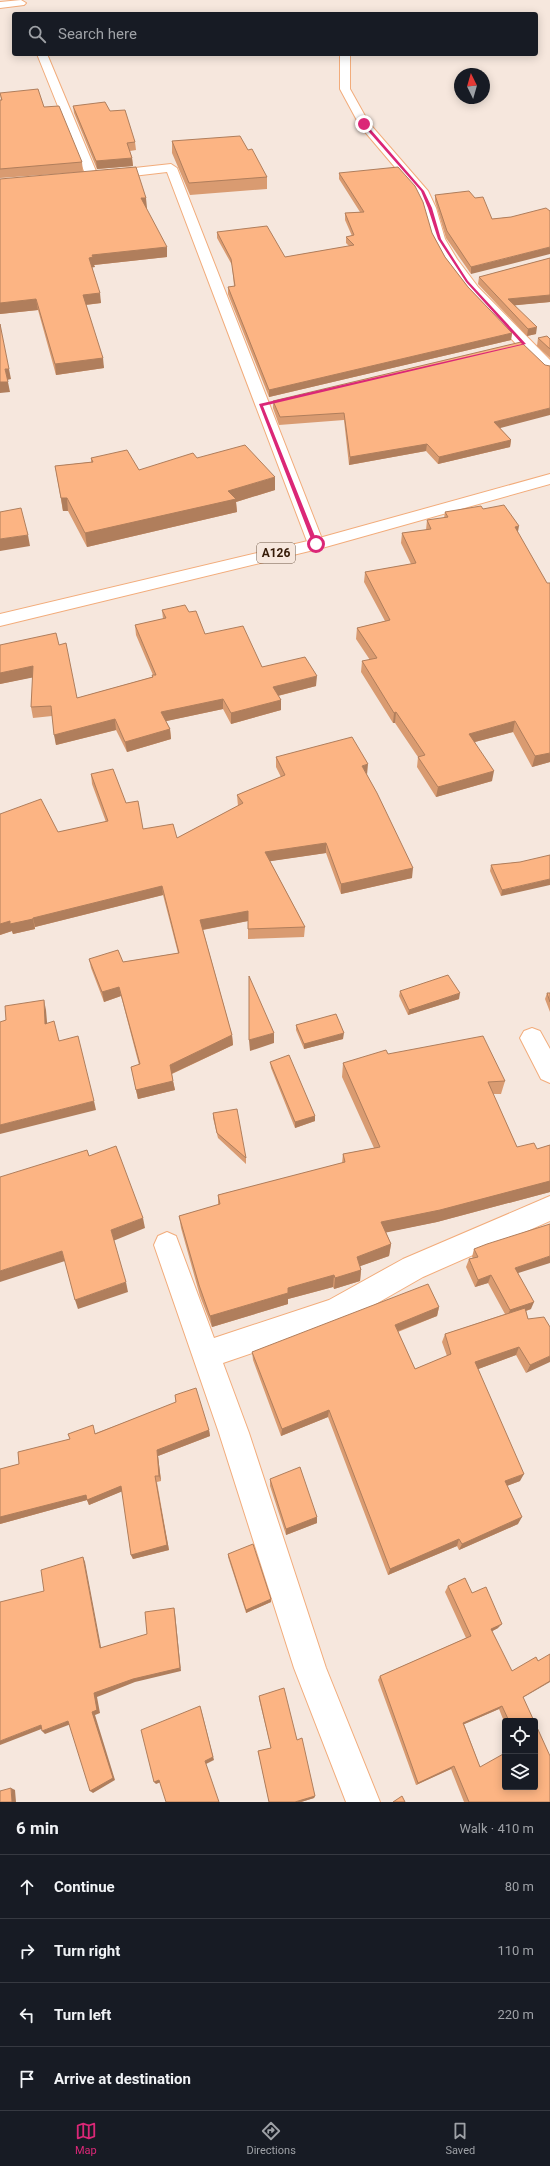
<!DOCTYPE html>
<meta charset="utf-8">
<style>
body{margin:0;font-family:Roboto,sans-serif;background:#242831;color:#f1f3f6}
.controls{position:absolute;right:12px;bottom:12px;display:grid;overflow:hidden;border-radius:4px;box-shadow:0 2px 10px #0003}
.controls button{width:36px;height:36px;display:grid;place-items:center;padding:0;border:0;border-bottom:1px solid #363941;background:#171b24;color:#f1f3f6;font:20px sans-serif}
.compass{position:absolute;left:454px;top:68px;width:36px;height:36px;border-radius:50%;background:#171b24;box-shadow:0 2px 10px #0003;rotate:355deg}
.stop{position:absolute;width:12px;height:12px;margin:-9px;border:3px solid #db2777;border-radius:50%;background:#fff}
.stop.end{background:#db2777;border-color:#fff;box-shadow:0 1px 4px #0008}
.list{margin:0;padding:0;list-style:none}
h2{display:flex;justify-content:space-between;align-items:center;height:52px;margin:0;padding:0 16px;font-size:17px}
h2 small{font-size:13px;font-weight:400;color:#9ea1a6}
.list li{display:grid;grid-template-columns:26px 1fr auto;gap:12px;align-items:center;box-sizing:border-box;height:64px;padding:0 16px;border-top:1px solid #363941}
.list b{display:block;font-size:15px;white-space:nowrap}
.list em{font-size:13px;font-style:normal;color:#9ea1a6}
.icon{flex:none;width:22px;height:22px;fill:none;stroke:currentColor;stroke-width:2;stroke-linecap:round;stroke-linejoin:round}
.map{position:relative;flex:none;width:550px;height:1802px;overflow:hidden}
.search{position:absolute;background:#171b24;box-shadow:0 2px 10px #0003;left:12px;right:12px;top:12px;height:44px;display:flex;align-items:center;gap:10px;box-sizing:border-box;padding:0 14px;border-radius:4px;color:#9ea1a6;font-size:15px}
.sheet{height:308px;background:#171b24}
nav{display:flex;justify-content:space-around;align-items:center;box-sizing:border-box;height:56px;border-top:1px solid #363941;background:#171b24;font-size:11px;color:#9ea1a6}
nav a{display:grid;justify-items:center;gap:2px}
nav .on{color:#db2777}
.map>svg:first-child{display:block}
</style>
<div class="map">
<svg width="550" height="1802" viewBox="0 0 550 1802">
<rect width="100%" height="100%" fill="#f6e7dd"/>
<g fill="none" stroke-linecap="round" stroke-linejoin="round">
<defs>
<path id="minor" d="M 21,0 L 26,3 L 24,5 L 0,8 L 0,2 Z
M 37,54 L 47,54 L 98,176 L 96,179 L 88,179 L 86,176 Z
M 340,54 L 350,54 L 350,89 L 369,123 L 428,191 L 436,208 L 445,239 L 457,259 L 478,287 L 550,360 L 550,372 L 545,371 L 519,347 L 468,293 L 444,260 L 433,239 L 424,208 L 416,192 L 360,126 L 340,89 Z
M 171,164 L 177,168 L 324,544 L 322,548 L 310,548 L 308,544 L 167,172 L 107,179 L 101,175 L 107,171 Z
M 532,1028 L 540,1031 L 550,1049 L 550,1083 L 541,1079 L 520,1038 L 524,1031 Z
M 550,1196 L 550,1221 L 423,1277 L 346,1321 L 223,1363 L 249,1433 L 326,1668 L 380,1802 L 346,1802 L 294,1668 L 219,1433 L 154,1245 L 158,1236 L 167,1232 L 176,1236 L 214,1338 L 329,1300 L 403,1259 Z"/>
<path id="trunk" d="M 550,474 L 550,484 L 322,548 L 0,626 L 0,614 L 312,540 Z"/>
</defs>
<use href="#minor" stroke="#f2ac7b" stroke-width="2"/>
<use href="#trunk" stroke="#f2ac7b" stroke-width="2"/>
<use href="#minor" fill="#fff" fill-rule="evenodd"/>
<use href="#trunk" fill="#fff" fill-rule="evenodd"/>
</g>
<path fill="#d99b71" d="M 0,93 L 44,107 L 82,162 L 83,172 L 0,178 L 0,100 L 1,100 Z
M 73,106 L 110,111 L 135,142 L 136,150 L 130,151 L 132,158 L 133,166 L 97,169 L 74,113 Z
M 172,141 L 248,150 L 267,177 L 267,189 L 190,195 L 172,153 Z
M 339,173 L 432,233 L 445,257 L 468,287 L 512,333 L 511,340 L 269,397 L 228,294 L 228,287 L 234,286 L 232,265 L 217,238 L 217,232 L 285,257 L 349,246 L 346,243 L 346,237 L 352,236 L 345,220 L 345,213 L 360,212 L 339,179 Z
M 0,179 L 147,208 L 146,208 L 167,257 L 94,265 L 95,267 L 92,267 L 101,303 L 86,305 L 104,368 L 56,375 L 38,310 L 0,314 Z
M 435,195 L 492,219 L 511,217 L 471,274 L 446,238 L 435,201 Z
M 550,258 L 550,302 L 515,305 L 536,334 L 527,336 L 478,284 L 479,277 Z
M 538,338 L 550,339 L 550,358 L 537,346 Z
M 273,401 L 500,428 L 511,440 L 510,447 L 438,464 L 426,451 L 349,465 L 344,420 L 279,425 L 273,408 Z
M 91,458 L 139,470 L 197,458 L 275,490 L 236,502 L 237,512 L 87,547 L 68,511 L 63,511 L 55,466 L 91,462 Z
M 483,509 L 518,532 L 550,762 L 532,767 L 513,732 L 475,742 L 492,781 L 436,797 L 417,767 L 418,757 L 395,723 L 393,723 L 361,672 L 362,661 L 370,660 L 356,639 L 357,628 L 385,621 L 364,582 L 365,572 L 411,564 L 401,543 L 402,533 L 426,530 L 427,520 L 444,518 L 445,512 Z
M 162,610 L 189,612 L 205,634 L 262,667 L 316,686 L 278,696 L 281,710 L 231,724 L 223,709 L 166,721 L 170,729 L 171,739 L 127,752 L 116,730 L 56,745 L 52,716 L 33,718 L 31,707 L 33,677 L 0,684 L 0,645 L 59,645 L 77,698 L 152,677 L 152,675 L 153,675 L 136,635 L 135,625 L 163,619 Z
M 276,757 L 367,775 L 412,878 L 341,894 L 326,853 L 270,861 L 305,927 L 304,937 L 248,939 L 248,921 L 203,930 L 232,1035 L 233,1045 L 172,1074 L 173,1081 L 175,1090 L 138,1099 L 131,1067 L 139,1065 L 121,996 L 104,1002 L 91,968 L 89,959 L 123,962 L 178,953 L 163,895 L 35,927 L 35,929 L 13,934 L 12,931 L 0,935 L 0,814 L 58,832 L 106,822 L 92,784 L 91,774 L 126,803 L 143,829 L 177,838 L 238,806 L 237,795 L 281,777 L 276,767 Z
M 520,862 L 501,896 L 490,871 L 491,865 Z
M 400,991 L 459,999 L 408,1015 L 399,996 Z
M 547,993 L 550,993 L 550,1012 L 545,999 Z
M 296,1025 L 343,1039 L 304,1049 L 296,1030 Z
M 388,1054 L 505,1081 L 501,1094 L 493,1094 L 517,1147 L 537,1149 L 550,1145 L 550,1192 L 437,1222 L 386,1232 L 391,1244 L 389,1256 L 360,1266 L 361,1270 L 360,1281 L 334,1289 L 333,1287 L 288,1299 L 288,1304 L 212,1327 L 200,1296 L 181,1228 L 179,1216 L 218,1205 L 218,1195 L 342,1163 L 343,1154 L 374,1148 L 342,1077 L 343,1063 Z
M 270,1062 L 315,1116 L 315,1121 L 295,1128 L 271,1068 Z
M 213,1113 L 246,1158 L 246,1164 L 218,1138 L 213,1118 Z
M 474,1249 L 518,1273 L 531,1309 L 526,1311 L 528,1319 L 550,1327 L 526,1373 L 516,1355 L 478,1369 L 520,1481 L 507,1486 L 518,1524 L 459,1550 L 457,1546 L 388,1575 L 328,1417 L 281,1436 L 253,1360 L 252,1352 L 439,1307 L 437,1316 L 398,1332 L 415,1369 L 447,1356 L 442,1342 L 445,1334 L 505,1314 L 488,1283 L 475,1287 L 466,1267 L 469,1259 L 473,1258 L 472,1257 Z
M 175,1395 L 209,1430 L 210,1436 L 158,1456 L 161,1481 L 157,1482 L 169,1550 L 133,1559 L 131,1555 L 122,1491 L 89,1505 L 87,1500 L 0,1524 L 0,1469 L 19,1464 L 96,1433 L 176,1403 Z
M 270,1479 L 317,1517 L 317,1523 L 286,1535 L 270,1486 Z
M 228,1554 L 271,1602 L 246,1613 L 228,1557 Z
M 448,1586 L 472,1593 L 498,1628 L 492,1631 L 534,1721 L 505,1721 L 505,1724 L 499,1709 L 464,1724 L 480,1767 L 550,1802 L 464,1802 L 451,1769 L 416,1785 L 378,1680 L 380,1676 L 466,1638 L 445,1592 Z
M 259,1696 L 315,1796 L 314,1798 L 301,1802 L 269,1802 L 258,1751 L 271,1748 L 259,1699 Z"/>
<path fill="#b07e5c" d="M 132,158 L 133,166 L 97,169 L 96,161 Z
M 141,198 L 146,198 L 147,208 L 142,208 Z
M 167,247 L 167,257 L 94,265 L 95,267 L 90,268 L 89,258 L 92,255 Z
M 550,247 L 550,254 L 471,274 L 471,267 Z
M 100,293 L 101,303 L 84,305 L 83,295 Z
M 550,295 L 550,302 L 507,306 L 508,299 Z
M 36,299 L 38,310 L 0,314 L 0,303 Z
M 537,327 L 536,334 L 527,336 L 528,329 Z
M 512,333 L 511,340 L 269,397 L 269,390 Z
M 103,358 L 104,368 L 56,375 L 55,364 Z
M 5,369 L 9,369 L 11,379 L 7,380 Z
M 0,382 L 8,382 L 10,392 L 0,393 Z
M 550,408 L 550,415 L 493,430 L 494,422 Z
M 511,440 L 510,447 L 438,464 L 439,457 Z
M 427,444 L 426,451 L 349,465 L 350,457 Z
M 275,477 L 275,490 L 236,502 L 237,512 L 87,547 L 85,533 Z
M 61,498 L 67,498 L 68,511 L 63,511 Z
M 519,526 L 517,537 L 515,527 Z
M 28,535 L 30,546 L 0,551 L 0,539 Z
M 33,666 L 35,677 L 0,684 L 0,673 Z
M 317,676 L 316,686 L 273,697 L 273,687 Z
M 223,699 L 223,709 L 162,722 L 161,712 Z
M 281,700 L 281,710 L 231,724 L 231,713 Z
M 396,712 L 395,723 L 393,723 L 394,713 Z
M 115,719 L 116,730 L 56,745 L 54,735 Z
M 515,721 L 513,732 L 467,744 L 469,734 Z
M 170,729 L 171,739 L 127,752 L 125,742 Z
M 550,753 L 550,762 L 532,767 L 535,756 Z
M 368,764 L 367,775 L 362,766 Z
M 494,771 L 492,781 L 436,797 L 438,787 Z
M 326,843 L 326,853 L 265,862 L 265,852 Z
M 413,868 L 412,878 L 341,894 L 341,884 Z
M 550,879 L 550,885 L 501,896 L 502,890 Z
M 162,886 L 163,895 L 35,927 L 33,918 Z
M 248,911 L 248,921 L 201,930 L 200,920 Z
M 33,919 L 35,929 L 13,934 L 12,931 L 0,935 L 0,924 L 10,921 Z
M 119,987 L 121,996 L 104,1002 L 102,992 Z
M 460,993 L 459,999 L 408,1015 L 409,1010 Z
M 44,1000 L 46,1010 L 48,1033 L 45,1024 Z
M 274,1033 L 274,1043 L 250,1051 L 249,1040 Z
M 344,1033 L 343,1039 L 304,1049 L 304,1044 Z
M 232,1035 L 233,1045 L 171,1074 L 170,1065 Z
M 173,1081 L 175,1090 L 138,1099 L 136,1090 Z
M 94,1101 L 96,1110 L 0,1134 L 0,1125 Z
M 315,1116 L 315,1121 L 295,1128 L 295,1122 Z
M 550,1181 L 550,1192 L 437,1222 L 379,1234 L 381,1222 Z
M 143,1218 L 145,1228 L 113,1241 L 111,1230 Z
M 391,1244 L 389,1256 L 355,1268 L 357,1257 Z
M 62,1251 L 65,1261 L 0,1282 L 0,1271 Z
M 550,1256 L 550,1263 L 512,1275 L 515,1268 Z
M 361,1270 L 360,1281 L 334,1289 L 335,1278 Z
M 334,1275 L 333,1287 L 288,1299 L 288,1288 Z
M 491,1275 L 488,1283 L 475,1287 L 478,1280 Z
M 126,1282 L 128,1292 L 78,1309 L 75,1300 Z
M 288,1293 L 288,1304 L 212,1327 L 210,1316 Z
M 534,1302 L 531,1309 L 507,1317 L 510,1310 Z
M 439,1307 L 437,1316 L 393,1333 L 395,1325 Z
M 519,1347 L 516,1355 L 473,1371 L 475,1362 Z
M 550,1356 L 550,1362 L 526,1373 L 530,1365 Z
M 329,1410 L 328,1417 L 281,1436 L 282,1429 Z
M 209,1430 L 210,1436 L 158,1456 L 161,1481 L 159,1476 L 157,1450 Z
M 524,1474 L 520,1481 L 501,1488 L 505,1481 Z
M 155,1476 L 169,1550 L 133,1559 L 131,1555 Z
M 121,1486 L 123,1491 L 89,1505 L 87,1500 L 0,1524 L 0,1517 Z
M 317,1517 L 317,1523 L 286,1535 L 286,1529 Z
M 522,1517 L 518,1524 L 459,1550 L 462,1544 Z
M 459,1539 L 457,1546 L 388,1575 L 390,1569 Z
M 83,1557 L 85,1562 L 102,1652 L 100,1648 Z
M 271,1599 L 271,1602 L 246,1613 L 246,1610 Z
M 174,1608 L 175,1613 L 181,1671 L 135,1682 L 97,1697 L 100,1713 L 95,1715 L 115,1780 L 93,1793 L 90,1791 L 92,1712 L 94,1693 Z
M 502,1624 L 498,1628 L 487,1634 L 491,1629 Z
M 550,1681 L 550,1682 L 519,1700 L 523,1697 Z
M 502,1706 L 499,1709 L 460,1726 L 463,1723 Z
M 201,1709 L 214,1760 L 206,1764 L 205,1761 Z
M 68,1721 L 71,1724 L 45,1734 L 42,1731 Z
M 41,1725 L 44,1728 L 0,1745 L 0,1741 Z
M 454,1766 L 451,1769 L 416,1785 L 418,1783 Z
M 159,1780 L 161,1782 L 156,1784 L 154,1782 Z
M 11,1788 L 15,1790 L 16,1802 L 12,1802 Z
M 315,1796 L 314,1798 L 301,1802 L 295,1802 Z"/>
<path fill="#fcb483" stroke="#b07e5c" d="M 38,89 L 44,107 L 59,106 L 82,162 L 0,169 L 0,100 L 2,100 L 0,93 Z
M 105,102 L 110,111 L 125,110 L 135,142 L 127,143 L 132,158 L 96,161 L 73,106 Z
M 240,136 L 248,150 L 252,149 L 267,177 L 189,183 L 172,141 Z
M 136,167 L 146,198 L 141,198 L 167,247 L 92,255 L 93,257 L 89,258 L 100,293 L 83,295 L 103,358 L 55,364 L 36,299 L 0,303 L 0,179 Z
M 398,167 L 415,186 L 423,202 L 432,233 L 445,257 L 468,287 L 512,333 L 269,390 L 228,287 L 235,286 L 231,259 L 217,232 L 267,226 L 285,257 L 354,245 L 346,237 L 354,235 L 345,213 L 364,212 L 339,173 Z
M 469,191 L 475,198 L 483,197 L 492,219 L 511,217 L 546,208 L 550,211 L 550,247 L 471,267 L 447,231 L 435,195 Z
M 550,258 L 550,295 L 508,299 L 537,327 L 528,329 L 479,277 Z
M 0,324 L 9,369 L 5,369 L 8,382 L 0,382 Z
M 547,336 L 550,339 L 550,349 L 538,338 Z
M 521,342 L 545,365 L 550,366 L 550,408 L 494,422 L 511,440 L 439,457 L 427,444 L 350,457 L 344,413 L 280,417 L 273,401 Z
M 245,445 L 275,477 L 228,491 L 236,499 L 85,533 L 67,498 L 61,498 L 55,466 L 93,462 L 91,458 L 127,450 L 139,470 L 193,453 L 197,458 Z
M 504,505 L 519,526 L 515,527 L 547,583 L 550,583 L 550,753 L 535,756 L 515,721 L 469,734 L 494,771 L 438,787 L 418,757 L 425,755 L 396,712 L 394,713 L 362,661 L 377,658 L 357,628 L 390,620 L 365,572 L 416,563 L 402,533 L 431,529 L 427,520 L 448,517 L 445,512 L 481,506 L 483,509 Z
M 21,508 L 28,535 L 0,539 L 0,512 Z
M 185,605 L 189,612 L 196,611 L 205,634 L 243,626 L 262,667 L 305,657 L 317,676 L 273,687 L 281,700 L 231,713 L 223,699 L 161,712 L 170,729 L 125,742 L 115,719 L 54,735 L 51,706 L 31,707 L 33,666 L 0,673 L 0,645 L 56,633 L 59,645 L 66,643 L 77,698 L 153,677 L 152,675 L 156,675 L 135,625 L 166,618 L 162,610 Z
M 352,737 L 368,764 L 362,766 L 377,793 L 413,868 L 341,884 L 326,843 L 265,852 L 305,927 L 248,929 L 248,911 L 200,920 L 232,1035 L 170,1065 L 173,1081 L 136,1090 L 131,1067 L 140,1064 L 119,987 L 102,992 L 89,959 L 118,950 L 123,962 L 179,953 L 162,886 L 33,918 L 33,919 L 10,924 L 10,921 L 0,924 L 0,814 L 41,799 L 58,832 L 108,821 L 91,774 L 113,769 L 126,803 L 138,801 L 143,829 L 173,824 L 177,838 L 243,803 L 237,795 L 285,775 L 276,757 Z
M 550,855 L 550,879 L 502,890 L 491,865 L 520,862 Z
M 448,975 L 460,993 L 409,1010 L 400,991 Z
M 249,976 L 274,1033 L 249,1040 Z
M 547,993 L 550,993 L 550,1002 Z
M 44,1000 L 45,1024 L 54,1021 L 59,1041 L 78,1036 L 94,1101 L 0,1125 L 0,1022 L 6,1020 L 5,1006 Z
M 336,1014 L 344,1033 L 304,1044 L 296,1025 Z
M 483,1036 L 505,1081 L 488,1082 L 517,1147 L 534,1143 L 537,1149 L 550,1145 L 550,1181 L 440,1210 L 381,1222 L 391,1244 L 357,1257 L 361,1270 L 335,1278 L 334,1275 L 288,1288 L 288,1293 L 210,1316 L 199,1285 L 179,1216 L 220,1204 L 218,1195 L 345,1162 L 343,1154 L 380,1147 L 343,1063 L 386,1050 L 388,1054 Z
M 289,1055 L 315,1116 L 295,1122 L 270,1062 Z
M 237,1109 L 246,1158 L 217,1133 L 213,1113 Z
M 116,1146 L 143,1218 L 111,1230 L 126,1282 L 75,1300 L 62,1251 L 0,1271 L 0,1177 L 87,1150 L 89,1156 Z
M 550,1224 L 550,1256 L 515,1268 L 534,1302 L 510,1310 L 491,1275 L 478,1280 L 469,1259 L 478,1257 L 474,1249 L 487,1244 Z
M 428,1284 L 439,1307 L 395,1325 L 415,1369 L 451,1354 L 445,1334 L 525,1308 L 528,1319 L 544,1317 L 550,1327 L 550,1356 L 530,1365 L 519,1347 L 475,1362 L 524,1474 L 505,1481 L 522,1517 L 462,1544 L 459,1539 L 390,1569 L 329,1410 L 282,1429 L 252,1352 Z
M 196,1388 L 209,1430 L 157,1450 L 159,1476 L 155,1476 L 167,1545 L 131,1555 L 121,1486 L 87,1500 L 86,1495 L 0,1517 L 0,1469 L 19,1464 L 18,1452 L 70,1439 L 68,1434 L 93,1425 L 95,1434 L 176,1402 L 175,1395 Z
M 300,1467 L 317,1517 L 286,1529 L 270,1479 Z
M 253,1544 L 271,1599 L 246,1610 L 228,1554 Z
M 83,1557 L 100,1648 L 147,1634 L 145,1612 L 174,1608 L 180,1668 L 133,1679 L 94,1693 L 97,1710 L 92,1712 L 113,1778 L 90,1791 L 68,1721 L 42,1731 L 41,1725 L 0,1741 L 0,1602 L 44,1591 L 41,1570 Z
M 465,1578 L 472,1593 L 486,1587 L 502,1624 L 491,1629 L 512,1671 L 536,1657 L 538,1661 L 550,1654 L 550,1681 L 523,1697 L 534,1721 L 509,1721 L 502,1706 L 463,1723 L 480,1767 L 505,1753 L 505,1787 L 535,1787 L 535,1723 L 550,1756 L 550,1802 L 469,1802 L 454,1766 L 418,1783 L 380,1676 L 471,1636 L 448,1586 Z
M 284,1688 L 297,1740 L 302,1738 L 315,1796 L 295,1802 L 269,1802 L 258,1751 L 271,1748 L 259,1696 Z
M 200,1706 L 213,1757 L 205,1761 L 219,1802 L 166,1802 L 159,1780 L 154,1782 L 141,1730 Z
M 11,1788 L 12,1802 L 0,1802 L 0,1791 Z
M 402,1796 L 405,1802 L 393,1802 Z"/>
<path fill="#db2777" d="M 365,123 L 424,191 L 432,208 L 441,239 L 468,281 L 526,344 L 263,406 L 318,544 L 316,545 L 313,544 L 259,404 L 522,344 L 466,282 L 438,239 L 428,208 L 421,191 L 362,124 Z"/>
<g text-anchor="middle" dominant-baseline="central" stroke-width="3" stroke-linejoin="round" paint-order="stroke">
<rect fill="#f6e7dd" stroke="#6f5846" stroke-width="1" x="257" y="543" width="38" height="20" rx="3"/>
<g font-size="12" font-weight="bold" fill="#351a06">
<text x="276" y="553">A126</text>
</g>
</g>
</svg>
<div class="controls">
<button><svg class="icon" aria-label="locate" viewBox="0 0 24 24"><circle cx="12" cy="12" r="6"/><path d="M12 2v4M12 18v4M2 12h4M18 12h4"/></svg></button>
<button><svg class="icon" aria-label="layers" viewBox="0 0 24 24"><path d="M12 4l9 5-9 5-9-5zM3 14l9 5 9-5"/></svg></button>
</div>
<svg class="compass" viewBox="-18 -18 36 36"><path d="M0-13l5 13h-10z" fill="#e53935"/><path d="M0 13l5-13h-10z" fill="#9ea1a6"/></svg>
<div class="stop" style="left:316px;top:544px"></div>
<div class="stop end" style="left:364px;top:124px"></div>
<div class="search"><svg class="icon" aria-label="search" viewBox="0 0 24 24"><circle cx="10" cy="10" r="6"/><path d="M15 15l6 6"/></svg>Search here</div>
</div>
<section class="sheet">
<h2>6 min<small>Walk · 410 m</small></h2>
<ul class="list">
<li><svg class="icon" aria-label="ahead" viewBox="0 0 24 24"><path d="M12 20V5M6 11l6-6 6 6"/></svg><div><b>Continue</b></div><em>80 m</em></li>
<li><svg class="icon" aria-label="right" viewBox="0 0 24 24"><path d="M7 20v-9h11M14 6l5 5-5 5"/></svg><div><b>Turn right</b></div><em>110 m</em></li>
<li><svg class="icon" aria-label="left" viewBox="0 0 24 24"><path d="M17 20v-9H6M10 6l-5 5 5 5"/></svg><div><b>Turn left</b></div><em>220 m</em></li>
<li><svg class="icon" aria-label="arrive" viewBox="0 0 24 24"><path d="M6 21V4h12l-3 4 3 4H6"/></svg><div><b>Arrive at destination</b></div></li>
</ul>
</section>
<nav>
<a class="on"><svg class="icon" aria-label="map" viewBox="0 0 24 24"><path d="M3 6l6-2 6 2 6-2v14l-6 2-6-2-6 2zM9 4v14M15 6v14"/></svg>Map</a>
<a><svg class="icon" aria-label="directions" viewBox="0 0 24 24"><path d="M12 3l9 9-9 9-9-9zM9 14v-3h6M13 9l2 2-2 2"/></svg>Directions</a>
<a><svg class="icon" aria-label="saved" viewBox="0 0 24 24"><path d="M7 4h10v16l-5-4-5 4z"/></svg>Saved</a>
</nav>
